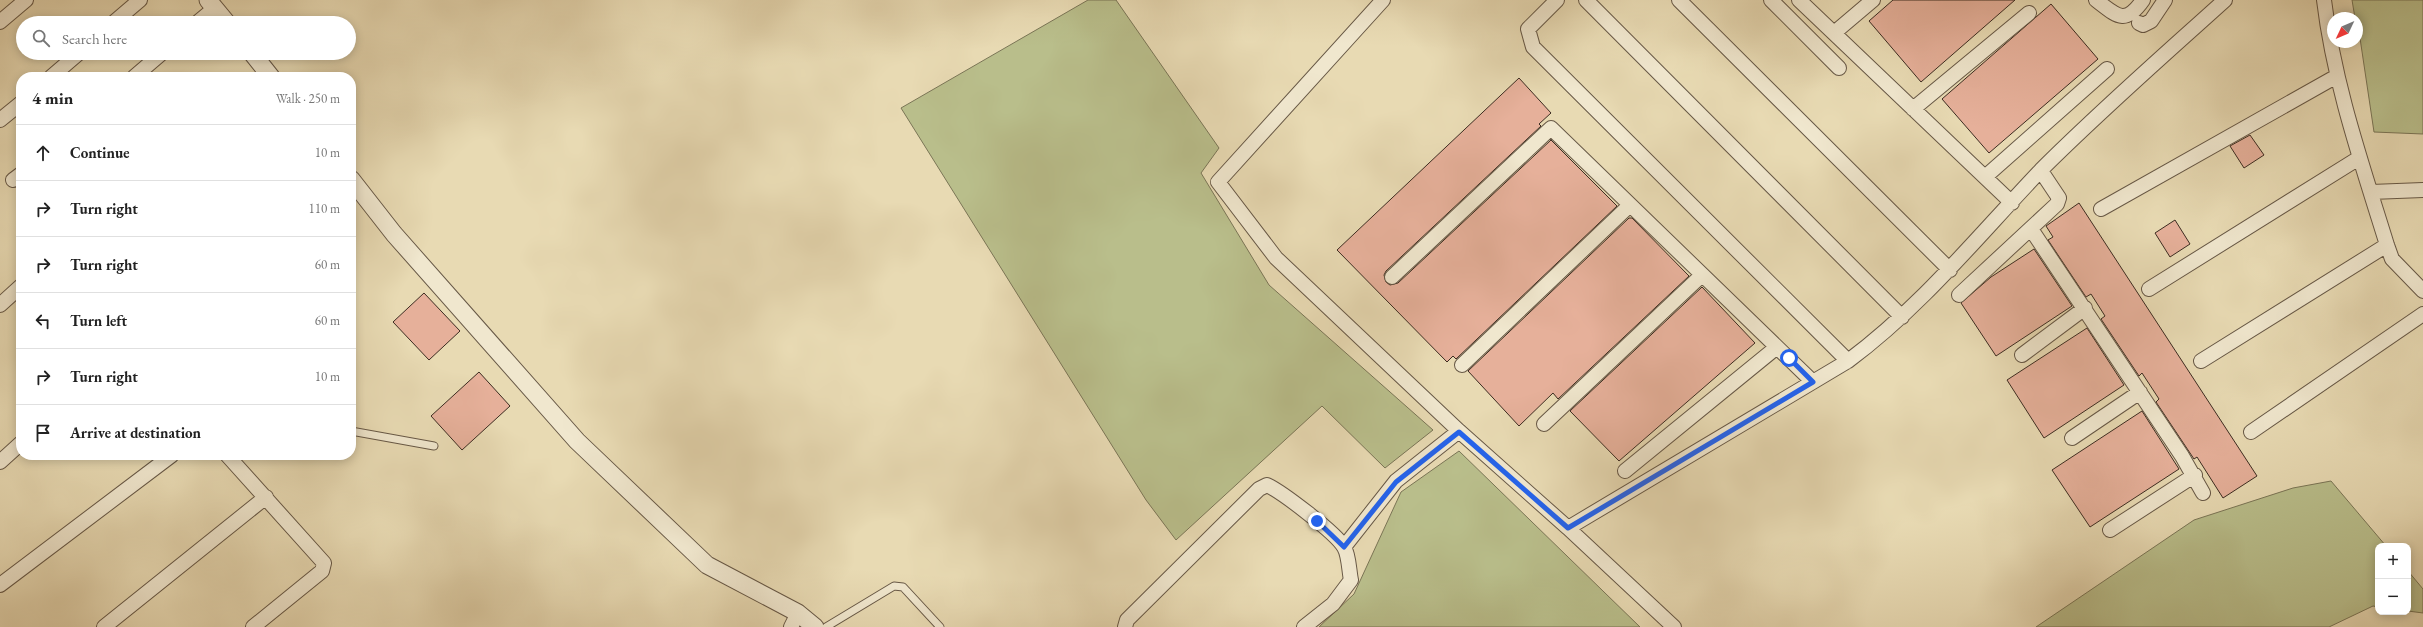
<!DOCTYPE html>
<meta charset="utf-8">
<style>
body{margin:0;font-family:"EB Garamond",serif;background:#f2f2f2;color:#222}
.controls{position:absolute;right:12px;bottom:12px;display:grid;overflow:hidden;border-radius:8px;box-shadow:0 2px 10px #0003}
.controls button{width:36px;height:36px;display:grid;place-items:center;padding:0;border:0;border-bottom:1px solid #e0e0e0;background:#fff;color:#222;font:20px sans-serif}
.compass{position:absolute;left:2327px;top:12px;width:36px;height:36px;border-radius:50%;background:#fff;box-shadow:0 2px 10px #0003;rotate:226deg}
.stop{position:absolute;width:12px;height:12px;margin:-9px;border:3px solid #2563eb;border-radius:50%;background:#fff}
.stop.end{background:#2563eb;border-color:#fff;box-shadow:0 1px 4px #0008}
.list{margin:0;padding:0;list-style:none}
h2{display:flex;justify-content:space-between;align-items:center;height:52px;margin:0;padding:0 16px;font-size:17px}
h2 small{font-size:13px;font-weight:400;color:#767676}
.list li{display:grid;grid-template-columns:26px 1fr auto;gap:12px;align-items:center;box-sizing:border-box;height:56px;padding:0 16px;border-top:1px solid #e0e0e0}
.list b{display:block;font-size:15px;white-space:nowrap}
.list em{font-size:13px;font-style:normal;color:#767676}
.icon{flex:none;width:22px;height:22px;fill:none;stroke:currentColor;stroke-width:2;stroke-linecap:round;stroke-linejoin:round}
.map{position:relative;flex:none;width:2423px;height:627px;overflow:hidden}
.search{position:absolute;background:#fff;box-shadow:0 2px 10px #0003;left:16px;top:16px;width:340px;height:44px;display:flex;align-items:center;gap:10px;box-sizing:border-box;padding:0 14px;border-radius:22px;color:#767676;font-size:15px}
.panel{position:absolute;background:#fff;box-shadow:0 2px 10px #0003;left:16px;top:72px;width:340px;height:388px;border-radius:16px}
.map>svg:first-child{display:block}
</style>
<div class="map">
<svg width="2423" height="627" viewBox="0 0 2423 627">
<rect width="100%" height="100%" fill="#e8dab3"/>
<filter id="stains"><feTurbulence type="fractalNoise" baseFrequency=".005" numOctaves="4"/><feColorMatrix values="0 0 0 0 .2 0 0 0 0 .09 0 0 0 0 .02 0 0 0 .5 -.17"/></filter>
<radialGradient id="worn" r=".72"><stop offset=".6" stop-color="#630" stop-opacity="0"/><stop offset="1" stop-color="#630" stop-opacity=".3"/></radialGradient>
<path fill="#b9be8b" stroke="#7a7556" d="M 1088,0 L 1116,0 L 1219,148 L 1201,173 L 1269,285 L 1433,430 L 1385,468 L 1322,406 L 1176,540 L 1146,500 L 901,108 Z
M 2352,0 L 2423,0 L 2423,134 L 2374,132 L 2357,18 L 2355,18 Z
M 1459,451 L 1640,627 L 1319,627 L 1354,594 L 1401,492 Z
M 2331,481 L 2386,546 L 2378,546 L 2378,607 L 2373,606 L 2329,627 L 2036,627 L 2194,520 L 2293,488 Z
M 2408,571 L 2423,589 L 2423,613 L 2408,611 Z"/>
<path fill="#e6b09a" stroke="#3c2c21" d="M 1893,0 L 2015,0 L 1921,82 L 1869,21 Z
M 2051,4 L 2098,59 L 1989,153 L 1942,99 Z
M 1519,78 L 1551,113 L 1539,124 L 1541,126 L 1386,271 L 1384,275 L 1386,282 L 1390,285 L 1398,283 L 1551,140 L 1617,206 L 1456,359 L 1453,356 L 1447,362 L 1337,250 Z
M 2250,135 L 2264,155 L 2244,168 L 2230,146 Z
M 2079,203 L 2257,476 L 2223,498 L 2197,457 L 2194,459 L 2156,402 L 2159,399 L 2142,373 L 2139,376 L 2101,319 L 2105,316 L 2091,294 L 2086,297 L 2048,240 L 2053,237 L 2046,226 Z
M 1629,218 L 1632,218 L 1689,276 L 1558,399 L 1553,393 L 1519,426 L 1468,371 Z
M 2175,220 L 2190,244 L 2170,257 L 2155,233 Z
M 2034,249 L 2072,306 L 1996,356 L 1961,303 L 1991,277 Z
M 1702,287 L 1755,343 L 1619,461 L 1570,411 Z
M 424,293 L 460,331 L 429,360 L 393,322 Z
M 2087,328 L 2124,385 L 2044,438 L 2007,380 Z
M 479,372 L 510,406 L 462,450 L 431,416 Z
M 2142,411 L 2179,469 L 2090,527 L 2052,470 Z"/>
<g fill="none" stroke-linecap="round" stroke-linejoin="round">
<defs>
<path id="service" d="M 351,431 L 434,446
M 826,627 L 894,586 L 903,587 L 940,627"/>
<path id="minor" d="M 1383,0 L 1218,182 L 1276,258 L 1459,431 L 1568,528 L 1674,627
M 1557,0 L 1528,29 L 1533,47 L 1848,361
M 1586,0 L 1902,317
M 1679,0 L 1950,270
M 1771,0 L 1839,68
M 1799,0 L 2012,203
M 2096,0 C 2117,16 2125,26 2143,0
M 2324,0 C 2334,84 2362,164 2387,245 L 2392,259 L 2423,291
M 0,22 L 26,0
M 113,23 L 140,0
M 197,23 L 215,8
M 2139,23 L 2143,25 L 2151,21 L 2165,0
M 1834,33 L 1873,0
M 51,77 L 79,53
M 134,77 L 162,53
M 1913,109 L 2029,13
M 0,120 L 21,103
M 1985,177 L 2107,69
M 13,180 L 21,174
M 2371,192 L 2423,190
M 2101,209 L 2337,76
M 2031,229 L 2182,456 L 2203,493
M 1392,277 L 1551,128 L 1813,382
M 2149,289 L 2359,158
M 1959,295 L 2057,204 L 2059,198 L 2041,171
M 0,305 L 21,286
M 2022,355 L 2085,308
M 2201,361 L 2387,245
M 1462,365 L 1630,205
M 1544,424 L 1702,275
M 2251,432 L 2423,314
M 2072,438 L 2140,392
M 227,455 L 324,563 L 322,571 L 253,627
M 0,462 L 21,443
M 1625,471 L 1777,347
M 1568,528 L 1848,361 C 1922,306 1978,236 2041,170 C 2100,111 2163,56 2225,0
M 2110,530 L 2195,475
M 1344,547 L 1396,481 L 1459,431
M 0,585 L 172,455
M 104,627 L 266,497
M 791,627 L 798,613
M 1125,627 L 1127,620 L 1259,489 L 1267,485 C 1282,492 1336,533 1344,547 C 1349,555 1349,571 1351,580 L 1333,604 L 1304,627"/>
<path id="tertiary" d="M 208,0 L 227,23
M 252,53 L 271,77
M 351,179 L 394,234 L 577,441 L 707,565 L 798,613 L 815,627"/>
</defs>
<use href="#service" stroke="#675846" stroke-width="9"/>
<use href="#minor" stroke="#675846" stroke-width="16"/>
<use href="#tertiary" stroke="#675846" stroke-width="19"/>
<use href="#service" stroke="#f0e7ce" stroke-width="7"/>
<use href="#minor" stroke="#f0e7ce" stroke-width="14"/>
<use href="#tertiary" stroke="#f0e7ce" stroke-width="17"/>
</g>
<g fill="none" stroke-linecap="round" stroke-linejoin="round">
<path stroke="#2563eb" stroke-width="5" d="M 1317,521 L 1344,547 L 1396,482 L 1459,432 L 1568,528 L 1813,382 L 1789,358"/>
</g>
<rect width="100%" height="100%" filter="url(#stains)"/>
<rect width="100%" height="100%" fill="url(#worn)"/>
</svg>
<div class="controls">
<button>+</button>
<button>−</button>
</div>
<svg class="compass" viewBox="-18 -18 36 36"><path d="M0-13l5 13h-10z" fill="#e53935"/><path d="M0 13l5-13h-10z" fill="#767676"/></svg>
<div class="stop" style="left:1789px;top:358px"></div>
<div class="stop end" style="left:1317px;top:521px"></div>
<div class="search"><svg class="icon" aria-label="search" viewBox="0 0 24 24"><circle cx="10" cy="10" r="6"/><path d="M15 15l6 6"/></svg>Search here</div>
<section class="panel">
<h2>4 min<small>Walk · 250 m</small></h2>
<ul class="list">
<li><svg class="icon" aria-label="ahead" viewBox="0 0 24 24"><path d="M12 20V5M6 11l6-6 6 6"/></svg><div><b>Continue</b></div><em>10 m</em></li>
<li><svg class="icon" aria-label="right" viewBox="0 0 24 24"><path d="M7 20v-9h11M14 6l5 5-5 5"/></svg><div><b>Turn right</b></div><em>110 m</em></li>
<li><svg class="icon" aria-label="right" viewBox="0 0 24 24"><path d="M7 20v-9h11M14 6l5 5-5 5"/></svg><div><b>Turn right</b></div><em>60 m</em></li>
<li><svg class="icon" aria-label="left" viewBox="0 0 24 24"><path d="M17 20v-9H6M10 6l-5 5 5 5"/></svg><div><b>Turn left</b></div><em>60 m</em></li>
<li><svg class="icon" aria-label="right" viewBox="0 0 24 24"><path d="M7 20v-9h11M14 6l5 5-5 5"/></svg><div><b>Turn right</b></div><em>10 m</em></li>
<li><svg class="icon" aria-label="arrive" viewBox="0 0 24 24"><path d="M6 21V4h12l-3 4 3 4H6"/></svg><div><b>Arrive at destination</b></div></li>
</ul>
</section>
</div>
